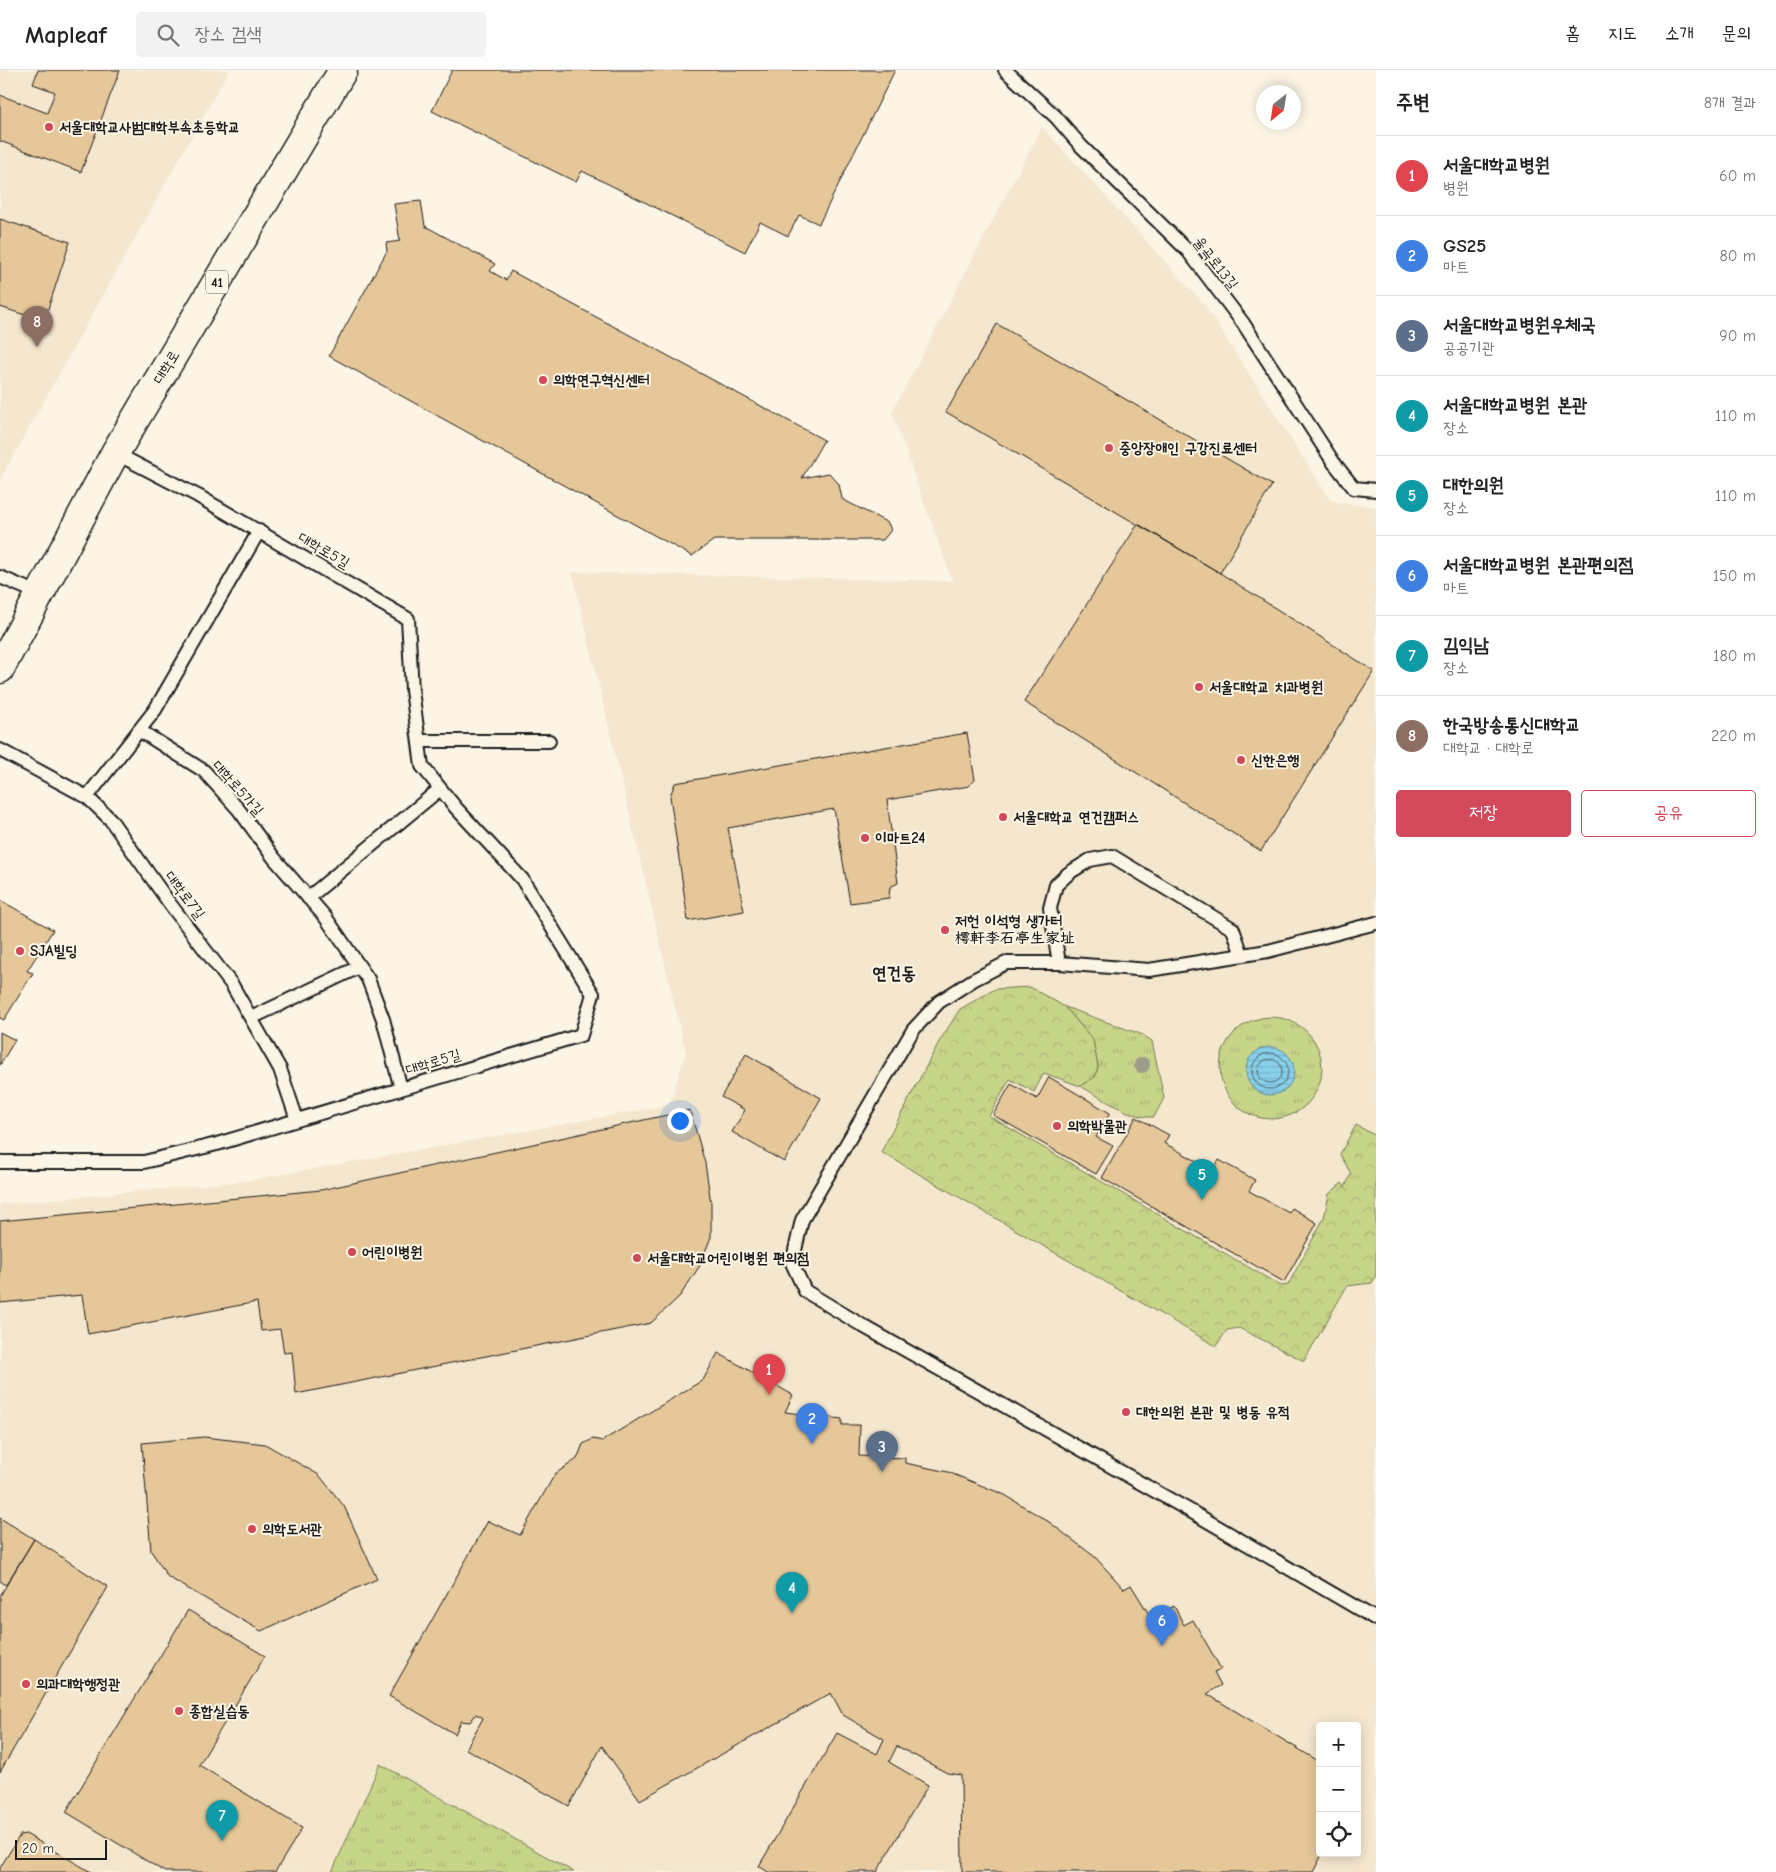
<!DOCTYPE html>
<html lang="ko">
<meta charset="utf-8">
<style>
body{margin:0;font-family:"Comic Neue","LXGW WenKai TC","Poor Story",sans-serif;background:#f2f2f2;color:#222}
.controls{position:absolute;right:15px;bottom:15px;display:grid;overflow:hidden;border-radius:5px;box-shadow:0 2px 12px #0003}
.controls button{width:45px;height:45px;display:grid;place-items:center;padding:0;border:0;border-bottom:1px solid #e0e0e0;background:#fff;color:#222;font:25px sans-serif}
.compass{position:absolute;left:1256px;top:15px;width:45px;height:45px;border-radius:50%;background:#fff;box-shadow:0 2px 12px #0003;rotate:210deg}
.scale{position:absolute;left:15px;bottom:12px;width:92px;box-sizing:border-box;padding-left:5px;border:2px solid #1c1c1c;border-top:0;font-size:14px;line-height:18px;white-space:nowrap;color:#1c1c1c;-webkit-text-stroke:4px #fcf5e5;paint-order:stroke}
.you{position:absolute;left:679px;top:1050px;width:18px;height:18px;margin:-12px;border:4px solid #fff;border-radius:50%;background:#1a73e8;box-shadow:0 0 0 8px #1a73e833}
.badge{display:grid;place-items:center;width:32px;height:32px;border-radius:50%;background:#d1495b;color:#fff;font-size:16px;font-weight:700}
.pin{position:absolute;translate:-50% -41px;filter:drop-shadow(0 1px 2px #0008)}
.pin::after{content:'';position:absolute;top:26px;width:18px;height:15px;background:inherit;clip-path:polygon(0 0,100% 0,50% 100%)}
.list{margin:0;padding:0;list-style:none}
h2{display:flex;justify-content:space-between;align-items:center;height:65px;margin:0;padding:0 20px;font-size:21px}
h2 small{font-size:16px;font-weight:400;color:#767676}
.list li{display:grid;grid-template-columns:32px 1fr auto;gap:15px;align-items:center;box-sizing:border-box;height:80px;padding:0 20px;border-top:1px solid #e0e0e0}
.list b{display:block;font-size:19px;white-space:nowrap}
.list p{margin:0;font-size:16px;white-space:nowrap;color:#767676}
.list em{font-size:16px;font-style:normal;color:#767676}
.actions{display:flex;gap:10px;padding:15px 20px}
.actions a{flex:1;padding:11px 0;border:1px solid #d1495b;border-radius:5px;text-align:center;font-size:18px;color:#d1495b}
.actions .main{background:#d1495b;color:#fff}
.icon{flex:none;width:28px;height:28px;fill:none;stroke:currentColor;stroke-width:2;stroke-linecap:round;stroke-linejoin:round}
.map{position:relative;flex:none;width:1376px;height:1802px;overflow:hidden}
header{display:flex;align-items:center;gap:30px;box-sizing:border-box;height:70px;padding:0 25px;background:#fff;border-bottom:1px solid #e0e0e0}
header strong{font-size:24px}
nav{display:flex;gap:28px;margin-inline-start:auto;font-size:18px}
.search{width:350px;height:45px;background:#f2f2f2;display:flex;align-items:center;gap:12px;box-sizing:border-box;padding:0 18px;border-radius:5px;color:#767676;font-size:19px}
main{display:flex}
aside{flex:1;background:#fff}
.map>svg:first-child{display:block}
</style>
<header>
<strong>Mapleaf</strong>
<div class="search"><svg class="icon" aria-label="search" viewBox="0 0 24 24"><circle cx="10" cy="10" r="6"/><path d="M15 15l6 6"/></svg>장소 검색</div>
<nav><a>홈</a><a>지도</a><a>소개</a><a>문의</a></nav>
</header>
<main>
<div class="map">
<svg width="1376" height="1802" viewBox="0 0 1376 1802">
<defs>
<pattern id="grass-tufts" width="24" height="20" patternUnits="userSpaceOnUse" patternTransform="scale(1.25)"><rect width="24" height="20" fill="#c7d589"/><path d="M3 7l-1-3M5 7V3M7 7l1-3M15 17l-1-3M17 17v-4M19 17l1-3" fill="none" stroke="#aab676"/></pattern>
<pattern id="forest-crowns" width="20" height="18" patternUnits="userSpaceOnUse" patternTransform="scale(1.25)"><rect width="20" height="18" fill="#c7d589"/><path d="M2 6a3 3 0 1 1 6 0M12 15a3 3 0 1 1 6 0" fill="none" stroke="#aab676"/></pattern>
<pattern id="water-rules" width="6" height="5" patternUnits="userSpaceOnUse" patternTransform="scale(1.25)"><rect width="6" height="5" fill="#89d1eb"/><path d="M0 2.5h6" fill="none" stroke="#76b3c9"/></pattern>
</defs>
<rect width="100%" height="100%" fill="#fcf5e5"/>
<filter id="ink" filterUnits="userSpaceOnUse"><feTurbulence type="fractalNoise" baseFrequency=".02" numOctaves="2"/><feDisplacementMap in="SourceGraphic" scale="10" xChannelSelector="R" yChannelSelector="G"/><feConvolveMatrix kernelMatrix="1 2 1 2 8 2 1 2 1" color-interpolation-filters="sRGB"/></filter>
<g filter="url(#ink)">
<path fill="#f5e7ce" fill-rule="evenodd" d="M 0,0 L 229,0 L 0,410 Z
M 1042,57 L 1204,234 L 1331,431 L 1376,437 L 1376,1802 L 0,1802 L 0,1134 L 245,1111 L 669,1035 L 686,983 L 572,502 L 952,511 L 892,342 ZM 1320,1656 L 1357,1656 L 1357,1783 L 1320,1783 Z"/>
<path fill="url(#grass-tufts)" stroke="#727852" d="M 1065,937 L 1143,965 L 1152,971 L 1164,1028 L 1154,1047 C 1130,1049 1101,1027 1080,1016 L 1095,1007 L 1098,997 L 1093,970 Z
M1220 998a51 51 0 1 1 102 0a51 51 0 1 1-102 0Z
M 380,1694 L 574,1802 L 332,1802 Z"/>
<path fill="url(#forest-crowns)" stroke="#727852" d="M 1030,917 L 1065,937 L 1093,970 L 1098,997 L 1095,1007 L 1080,1016 L 1044,1003 L 1034,1022 L 1010,1009 L 989,1046 L 1281,1216 L 1288,1215 L 1324,1148 L 1329,1124 L 1342,1113 L 1345,1117 L 1351,1104 L 1340,1084 L 1356,1055 L 1376,1066 L 1376,1205 L 1372,1213 L 1347,1216 L 1304,1291 L 1239,1258 L 1227,1260 L 1216,1276 L 881,1082 L 939,972 L 960,939 L 995,919 Z"/>
<path fill="url(#water-rules)" stroke="#5d8998" d="M1246 1001a24 24 0 1 1 48 0a24 24 0 1 1-48 0Z"/>
<g fill="none" stroke-linecap="round" stroke-linejoin="round">
<path stroke="#48646f" stroke-width="1" d="M1252 1001a18 18 0 1 1 36 0a18 18 0 1 1-36 0Z
M1258 1001a12 12 0 1 1 24 0a12 12 0 1 1-24 0Z"/>
</g>
<path fill="#e6c799" stroke="#1c1c1c" d="M 38,0 L 120,0 L 81,102 L 0,71 L 0,25 L 47,43 L 55,22 L 33,14 Z
M 452,0 L 895,0 L 819,154 L 799,145 L 788,166 L 760,152 L 745,182 L 582,101 L 576,112 L 432,41 Z
M 421,131 L 425,156 L 495,194 L 490,201 L 506,210 L 511,201 L 824,370 L 802,408 L 829,403 L 839,414 L 842,429 L 888,453 L 891,460 L 883,470 L 714,470 L 692,486 L 329,286 L 387,181 L 386,173 L 400,171 L 394,134 Z
M 0,149 L 70,172 L 44,251 L 0,237 Z
M 997,254 L 1272,415 L 1220,503 L 946,342 Z
M 1138,454 L 1220,503 L 1374,601 L 1261,781 L 1024,632 Z
M 967,663 L 975,710 L 969,716 L 887,730 L 898,813 L 890,817 L 889,828 L 850,833 L 834,739 L 728,758 L 744,841 L 688,851 L 670,726 L 675,713 Z
M 0,830 L 53,860 L 27,901 L 33,903 L 4,950 L 0,948 Z
M 0,962 L 15,970 L 0,995 Z
M 746,984 L 821,1028 L 784,1092 L 732,1062 L 745,1040 L 721,1027 Z
M 1049,1007 L 1110,1043 L 1096,1067 L 1113,1076 L 1096,1104 L 993,1045 L 1011,1014 L 1037,1029 Z
M 690,1040 L 705,1093 L 711,1133 L 711,1167 L 699,1197 L 680,1226 L 651,1253 L 296,1324 L 292,1282 L 284,1283 L 280,1259 L 261,1261 L 257,1232 L 88,1264 L 82,1225 L 0,1233 L 0,1151 L 321,1120 Z
M 1136,1047 L 1169,1065 L 1164,1073 L 1213,1100 L 1219,1090 L 1255,1110 L 1249,1121 L 1289,1143 L 1292,1138 L 1317,1153 L 1284,1212 L 1102,1108 Z
M 718,1283 L 793,1325 L 785,1342 L 842,1349 L 842,1355 L 860,1355 L 859,1386 L 905,1388 L 905,1393 L 948,1402 L 1005,1425 L 1049,1452 L 1095,1487 L 1124,1519 L 1131,1515 L 1152,1549 L 1174,1536 L 1184,1555 L 1193,1550 L 1221,1599 L 1214,1602 L 1221,1615 L 1207,1624 L 1320,1692 L 1320,1783 L 1323,1783 L 1313,1802 L 962,1802 L 961,1705 L 947,1703 L 897,1676 L 889,1692 L 928,1715 L 877,1802 L 768,1802 L 759,1796 L 837,1663 L 877,1684 L 884,1669 L 843,1645 L 831,1623 L 640,1730 L 602,1676 L 569,1736 L 466,1679 L 483,1648 L 476,1644 L 470,1652 L 461,1651 L 455,1664 L 389,1626 L 488,1451 L 520,1465 L 555,1404 L 577,1389 L 583,1374 L 593,1369 L 602,1371 L 703,1310 Z
M 204,1367 L 265,1374 L 319,1405 L 344,1436 L 377,1509 L 261,1561 L 168,1507 L 151,1481 L 142,1373 Z
M 0,1448 L 34,1469 L 6,1515 L 0,1511 Z
M 34,1469 L 108,1517 L 0,1702 L 0,1526 Z
M 188,1540 L 265,1586 L 199,1695 L 302,1758 L 275,1802 L 165,1802 L 66,1742 Z
M 26,1764 L 91,1802 L 0,1802 L 0,1798 L 20,1765 Z"/>
<g fill="none" stroke-linecap="round" stroke-linejoin="round">
<defs>
<path id="lane" d="M 1005,0 L 1056,47 L 1081,76 L 1188,181 L 1243,253 L 1334,393 L 1354,418 L 1376,420
M 0,507 L 40,524
M 139,660 L 204,701 L 239,740 L 274,788 L 326,848 L 368,909 L 383,949 L 401,1019
M 419,671 L 549,671
M 0,680 L 87,727 L 110,749 L 170,834 L 232,915 L 280,999 L 297,1050
M 87,727 L 155,640 L 259,461
M 308,828 L 440,719
M 1376,853 L 1268,881 L 1149,900 L 1059,893 L 1006,893 L 973,910 L 939,932 L 913,960 L 802,1150 L 792,1193 L 805,1221 L 863,1256 L 1192,1442 L 1376,1549
M 1059,893 L 1050,838 L 1056,815 L 1069,803 L 1090,790 L 1112,786 L 1233,859 L 1242,885
M 251,948 L 359,897
M 0,1092 L 144,1092 L 217,1074 L 581,965 L 593,924 L 522,809 L 456,738 L 422,696 L 412,620 L 408,549 L 198,426 L 115,383"/>
<path id="primary" d="M 0,599 L 115,383 L 343,0"/>
</defs>
<use href="#lane" stroke="#1c1c1c" stroke-width="16"/>
<use href="#primary" stroke="#1c1c1c" stroke-width="31"/>
<use href="#lane" stroke="#fcf5e5" stroke-width="12"/>
<use href="#primary" stroke="#fcf5e5" stroke-width="28"/>
</g>
<circle fill="#9d9c89" cx="1142" cy="995" r="8"/>
</g>
<g fill="#d1495b" stroke="#fcf5e5" stroke-width="2">
<circle cx="49" cy="57" r="5"/>
<circle cx="543" cy="310" r="5"/>
<circle cx="1109" cy="378" r="5"/>
<circle cx="1199" cy="617" r="5"/>
<circle cx="1241" cy="690" r="5"/>
<circle cx="1003" cy="747" r="5"/>
<circle cx="865" cy="768" r="5"/>
<circle cx="945" cy="860" r="5"/>
<circle cx="20" cy="881" r="5"/>
<circle cx="1057" cy="1056" r="5"/>
<circle cx="352" cy="1182" r="5"/>
<circle cx="637" cy="1188" r="5"/>
<circle cx="1126" cy="1342" r="5"/>
<circle cx="252" cy="1459" r="5"/>
<circle cx="26" cy="1614" r="5"/>
<circle cx="179" cy="1641" r="5"/>
</g>
<g text-anchor="middle" dominant-baseline="central" stroke-width="4" stroke-linejoin="round" paint-order="stroke">
<rect fill="#fcf5e5" stroke="#5f5d58" stroke-width="1" x="206" y="200.5" width="22" height="23" rx="4"/>
<g font-size="14" font-weight="bold" fill="#1c1c1c">
<text x="217" y="212">41</text>
</g>
<g font-size="15" font-weight="bold" fill="#1c1c1c" stroke="#fcf5e5" text-anchor="start">
<text x="59" y="57">서울대학교사범대학부속초등학교</text>
<text x="553" y="310">의학연구혁신센터</text>
<text x="1119" y="378">중앙장애인 구강진료센터</text>
<text x="1209" y="617">서울대학교 치과병원</text>
<text x="1251" y="690">신한은행</text>
<text x="1013" y="747">서울대학교 연건캠퍼스</text>
<text x="875" y="768">이마트24</text>
<text x="955" y="851">저헌 이석형 생가터<tspan x="955" dy="17">樗軒李石亭生家址</tspan></text>
<text x="30" y="881">SJA빌딩</text>
<text x="1067" y="1056">의학박물관</text>
<text x="362" y="1182">어린이병원</text>
<text x="647" y="1188">서울대학교어린이병원 편의점</text>
<text x="1136" y="1342">대한의원 본관 및 병동 유적</text>
<text x="262" y="1459">의학도서관</text>
<text x="36" y="1614">의과대학행정관</text>
<text x="189" y="1641">종합실습동</text>
</g>
<g font-size="15" fill="#1c1c1c" stroke="#fcf5e5">
<text transform="translate(1216 193) rotate(52)">율곡로13길</text>
<text transform="translate(166 297) rotate(-59)">대학로</text>
<text transform="translate(324 480) rotate(30)">대학로5길</text>
<text transform="translate(238 718) rotate(48)">대학로5가길</text>
<text transform="translate(185 825) rotate(53)">대학로7길</text>
<text transform="translate(433 992) rotate(-17)">대학로5길</text>
</g>
<g font-size="18" font-weight="bold" fill="#1c1c1c" stroke="#fcf5e5">
<text x="894" y="903">연건동</text>
</g>
</g>
</svg>
<div class="controls">
<button>+</button>
<button>−</button>
<button><svg class="icon" aria-label="locate" viewBox="0 0 24 24"><circle cx="12" cy="12" r="6"/><path d="M12 2v4M12 18v4M2 12h4M18 12h4"/></svg></button>
</div>
<svg class="compass" viewBox="-18 -18 36 36"><path d="M0-13l5 13h-10z" fill="#e53935"/><path d="M0 13l5-13h-10z" fill="#767676"/></svg>
<div class="scale">20 m</div>
<div class="you"></div>
<div class="pin badge" style="left:769px;top:1325px;background:#e0444e">1</div>
<div class="pin badge" style="left:812px;top:1374px;background:#3f7fe0">2</div>
<div class="pin badge" style="left:882px;top:1402px;background:#5c6f8a">3</div>
<div class="pin badge" style="left:792px;top:1543px;background:#0f9aa8">4</div>
<div class="pin badge" style="left:1202px;top:1130px;background:#0f9aa8">5</div>
<div class="pin badge" style="left:1162px;top:1576px;background:#3f7fe0">6</div>
<div class="pin badge" style="left:222px;top:1771px;background:#0f9aa8">7</div>
<div class="pin badge" style="left:37px;top:277px;background:#8d6e63">8</div>
</div>
<aside>
<h2>주변<small>8개 결과</small></h2>
<ul class="list">
<li><span class="badge" style="background:#e0444e">1</span><div><b>서울대학교병원</b><p>병원</p></div><em>60 m</em></li>
<li><span class="badge" style="background:#3f7fe0">2</span><div><b>GS25</b><p>마트</p></div><em>80 m</em></li>
<li><span class="badge" style="background:#5c6f8a">3</span><div><b>서울대학교병원우체국</b><p>공공기관</p></div><em>90 m</em></li>
<li><span class="badge" style="background:#0f9aa8">4</span><div><b>서울대학교병원 본관</b><p>장소</p></div><em>110 m</em></li>
<li><span class="badge" style="background:#0f9aa8">5</span><div><b>대한의원</b><p>장소</p></div><em>110 m</em></li>
<li><span class="badge" style="background:#3f7fe0">6</span><div><b>서울대학교병원 본관편의점</b><p>마트</p></div><em>150 m</em></li>
<li><span class="badge" style="background:#0f9aa8">7</span><div><b>김익남</b><p>장소</p></div><em>180 m</em></li>
<li><span class="badge" style="background:#8d6e63">8</span><div><b>한국방송통신대학교</b><p>대학교 · 대학로</p></div><em>220 m</em></li>
</ul>
<div class="actions"><a class="main">저장</a><a>공유</a></div>
</aside>
</main>
